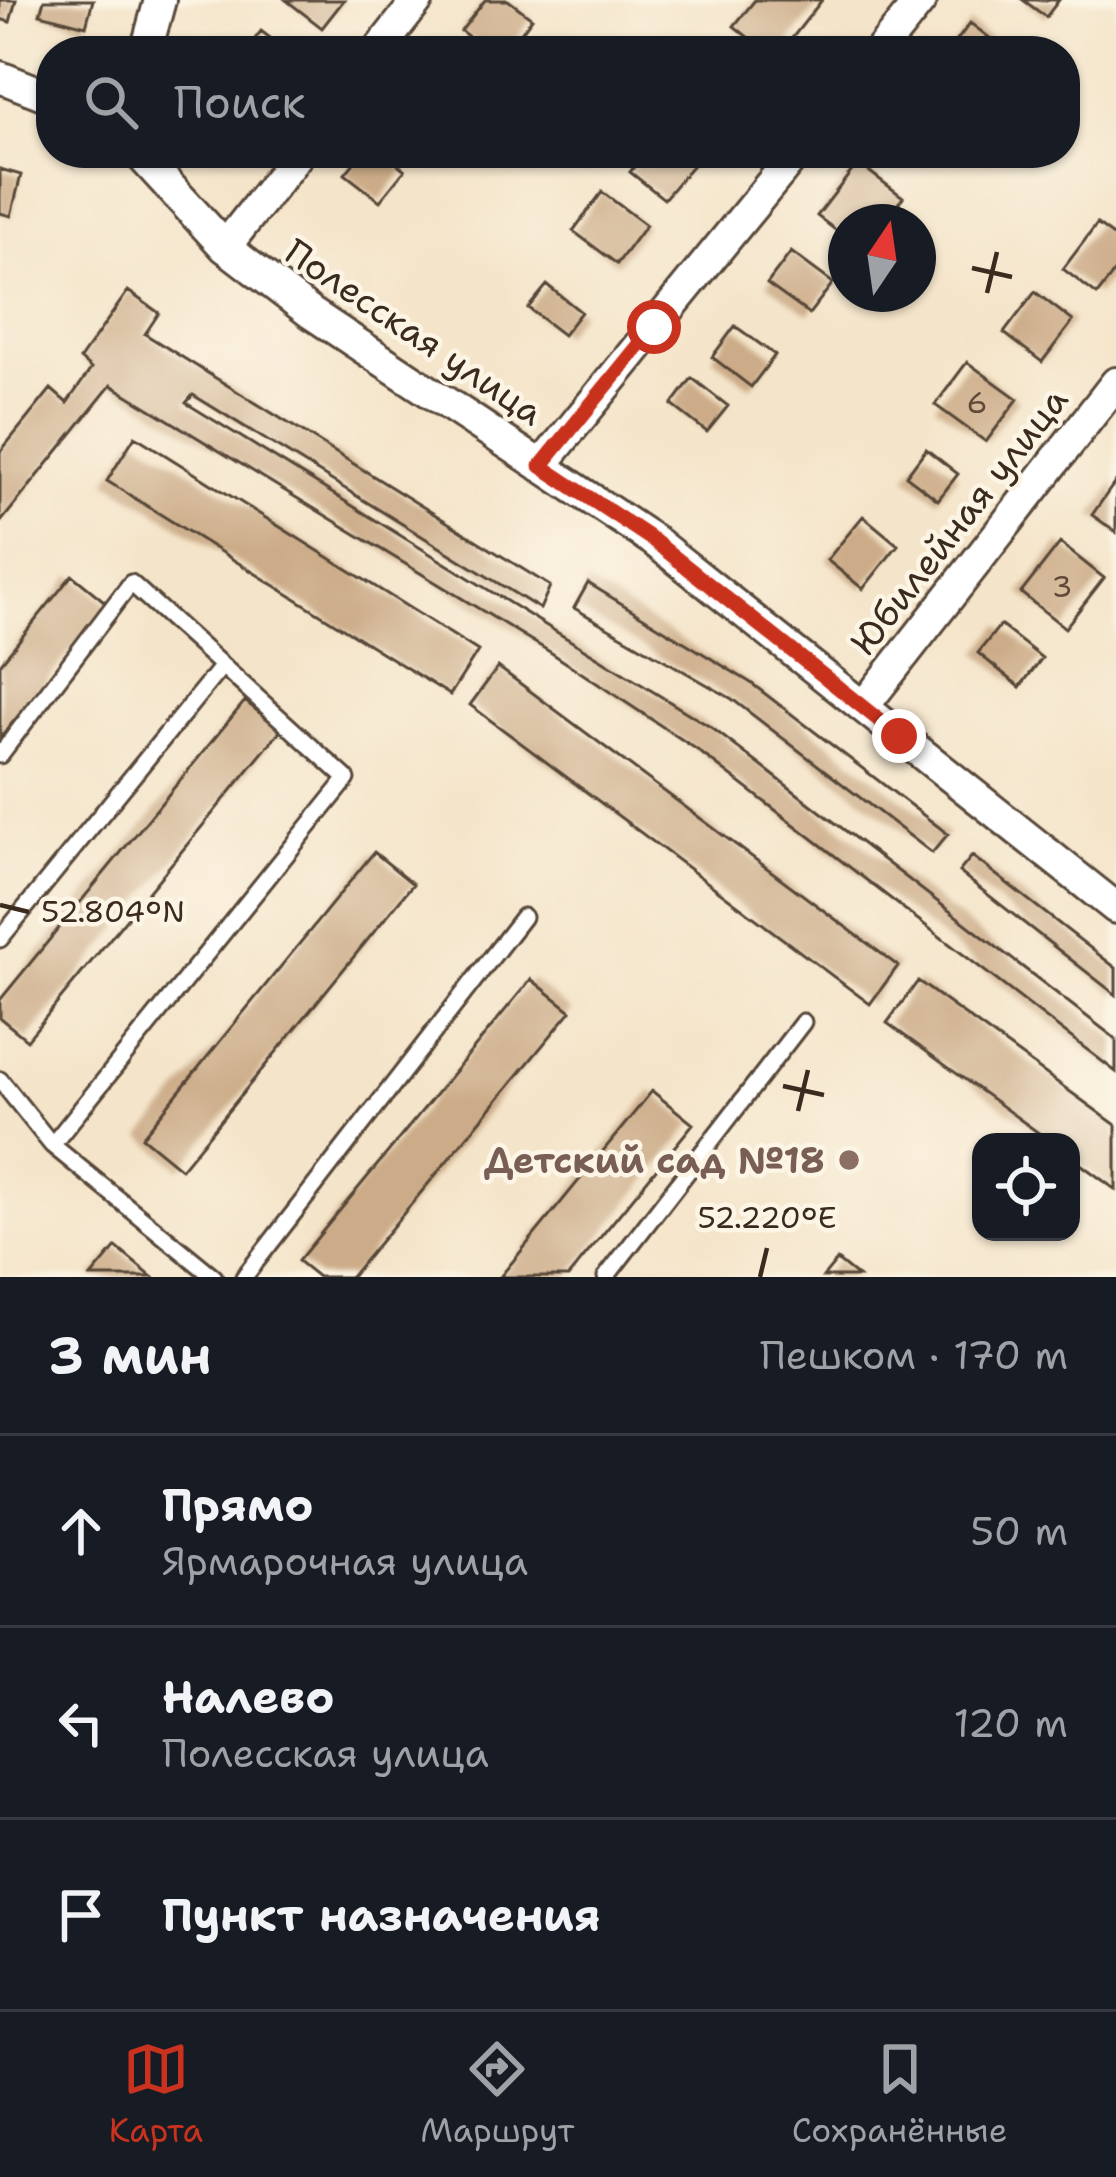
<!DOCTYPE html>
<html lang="ru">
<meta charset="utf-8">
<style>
body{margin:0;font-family:"Shantell Sans",sans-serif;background:#242831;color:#f1f3f6}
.controls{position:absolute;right:36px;bottom:36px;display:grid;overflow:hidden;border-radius:24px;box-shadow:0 3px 9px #0004}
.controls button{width:108px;height:108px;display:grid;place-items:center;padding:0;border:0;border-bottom:3px solid #363941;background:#171b24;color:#f1f3f6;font:60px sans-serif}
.compass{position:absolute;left:828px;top:204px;width:108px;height:108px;border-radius:50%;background:#171b24;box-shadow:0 3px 9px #0004;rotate:13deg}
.stop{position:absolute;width:36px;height:36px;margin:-27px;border:9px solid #c8321e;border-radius:50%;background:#fff}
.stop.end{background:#c8321e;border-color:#fff;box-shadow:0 3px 12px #0008}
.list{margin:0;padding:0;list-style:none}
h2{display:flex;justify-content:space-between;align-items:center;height:156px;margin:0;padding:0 48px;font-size:51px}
h2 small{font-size:39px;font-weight:400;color:#9ea1a6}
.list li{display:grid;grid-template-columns:78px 1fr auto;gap:36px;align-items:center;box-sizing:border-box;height:192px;padding:0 48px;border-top:3px solid #363941}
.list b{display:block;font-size:45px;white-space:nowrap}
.list p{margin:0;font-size:39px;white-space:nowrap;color:#9ea1a6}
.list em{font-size:39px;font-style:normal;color:#9ea1a6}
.icon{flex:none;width:66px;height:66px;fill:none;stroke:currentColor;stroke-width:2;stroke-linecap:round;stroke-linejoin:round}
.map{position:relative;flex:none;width:1116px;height:1277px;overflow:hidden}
.search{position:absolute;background:#171b24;box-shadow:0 3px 9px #0004;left:36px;right:36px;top:36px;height:132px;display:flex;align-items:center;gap:30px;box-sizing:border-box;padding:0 42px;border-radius:48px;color:#9ea1a6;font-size:45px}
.sheet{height:732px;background:#171b24}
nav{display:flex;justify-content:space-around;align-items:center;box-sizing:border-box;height:168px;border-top:3px solid #363941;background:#171b24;font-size:33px;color:#9ea1a6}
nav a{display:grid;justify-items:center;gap:6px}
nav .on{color:#c8321e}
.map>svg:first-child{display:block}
</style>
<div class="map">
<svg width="1116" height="1277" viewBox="0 0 1116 1277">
<rect width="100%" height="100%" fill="#fcf5e5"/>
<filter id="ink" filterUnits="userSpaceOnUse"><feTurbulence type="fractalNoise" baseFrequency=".00833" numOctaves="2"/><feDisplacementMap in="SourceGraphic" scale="24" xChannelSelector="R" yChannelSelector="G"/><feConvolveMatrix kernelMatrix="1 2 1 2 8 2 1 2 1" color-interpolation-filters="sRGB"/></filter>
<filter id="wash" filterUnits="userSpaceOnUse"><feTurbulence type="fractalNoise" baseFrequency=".004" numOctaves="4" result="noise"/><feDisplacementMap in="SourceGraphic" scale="48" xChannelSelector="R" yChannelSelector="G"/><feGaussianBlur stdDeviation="2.7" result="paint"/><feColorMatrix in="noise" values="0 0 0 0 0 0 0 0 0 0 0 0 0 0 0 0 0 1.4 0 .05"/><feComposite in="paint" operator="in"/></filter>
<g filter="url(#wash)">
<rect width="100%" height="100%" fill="#f4e4c9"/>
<g id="blocks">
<path fill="#ccac88" d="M 0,0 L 16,0 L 10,22 L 0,19 Z
M 44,0 L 93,0 L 86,26 L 40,14 Z
M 286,0 L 344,0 L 322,28 Z
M 485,0 L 508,0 L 532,18 L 507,51 L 487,51 L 461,31 Z
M 755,0 L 822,0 L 782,51 L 765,51 L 734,26 Z
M 1023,0 L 1059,0 L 1046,17 Z
M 970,23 L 1007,51 L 949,51 Z
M 261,31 L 287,51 L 246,51 Z
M 362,153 L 384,153 L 405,170 L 380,201 L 345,174 Z
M 645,153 L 688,153 L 697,160 L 664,199 L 630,172 Z
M 858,163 L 903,197 L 884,222 L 846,222 L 846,238 L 817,216 Z
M 0,169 L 21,175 L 11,216 L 0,213 Z
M 602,192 L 646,225 L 617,264 L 573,231 Z
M 1097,224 L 1116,238 L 1116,270 L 1097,295 L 1063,269 Z
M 791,252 L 833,283 L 809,314 L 767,284 Z
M 547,285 L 581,312 L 563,335 L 528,308 Z
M 128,291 L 159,313 L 145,334 L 550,586 L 540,609 L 193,395 L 186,403 L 712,728 L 1116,1039 L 1116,1072 L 696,749 L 550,652 L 111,385 L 0,523 L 0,452 L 51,389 L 67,403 L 91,369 L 80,359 Z
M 1035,292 L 1073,321 L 1042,362 L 1004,333 Z
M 735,326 L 775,355 L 751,387 L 712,357 Z
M 967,362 L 1018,399 L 986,442 L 935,405 Z
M 692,378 L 728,406 L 707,432 L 672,405 Z
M 135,436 L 478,651 L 450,695 L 107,481 Z
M 926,449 L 958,474 L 938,500 L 906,476 Z
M 1116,481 L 1116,532 L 1092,515 Z
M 863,516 L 898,545 L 863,589 L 827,560 Z
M 1060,543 L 1104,578 L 1065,628 L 1021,593 Z
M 72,575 L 109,605 L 0,738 L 0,664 Z
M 588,583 L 751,683 L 948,834 L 932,853 L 732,699 L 574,608 Z
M 1000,625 L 1042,658 L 1020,687 L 978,653 Z
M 498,667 L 898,966 L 870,1004 L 470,705 Z
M 245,701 L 281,730 L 27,1040 L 0,1018 L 0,1000 Z
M 374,852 L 413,884 L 181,1169 L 142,1137 Z
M 972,856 L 1116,968 L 1116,995 L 959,872 Z
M 531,979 L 571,1011 L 351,1277 L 318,1277 L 298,1261 Z
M 918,981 L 1116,1125 L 1116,1190 L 1071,1157 L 1071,1142 L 1051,1142 L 887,1023 Z
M 652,1091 L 693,1124 L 568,1277 L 500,1277 Z
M 116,1247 L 152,1277 L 91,1277 Z
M 837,1260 L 858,1277 L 823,1277 Z"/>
</g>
</g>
<g filter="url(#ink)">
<use href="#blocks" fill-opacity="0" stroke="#574638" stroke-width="3"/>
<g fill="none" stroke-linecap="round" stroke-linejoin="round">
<defs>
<path id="service" d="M 0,755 L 131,583 L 347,779 L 52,1145 L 214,1277
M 0,939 L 222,666
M 0,1080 L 52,1145
M 244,1277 L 523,917
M 606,1277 L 803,1022"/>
<path id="minor" d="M 146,51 L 160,0
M 378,51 L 418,0
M 880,51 L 921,0
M 0,77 L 51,97
M 139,153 L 225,247 L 311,313 L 653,540 L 1116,908
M 225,247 L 299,153
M 541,466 L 796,153
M 863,707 L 1116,383"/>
</defs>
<use href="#service" stroke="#574638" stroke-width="21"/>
<use href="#minor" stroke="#574638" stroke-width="36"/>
<use href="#service" stroke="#fff" stroke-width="15"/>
<use href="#minor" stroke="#fff" stroke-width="30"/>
</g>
</g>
<g fill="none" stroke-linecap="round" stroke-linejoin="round" filter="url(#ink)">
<path stroke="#c8321e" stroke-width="15" d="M 654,327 L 541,466 L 653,540 L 899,736"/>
</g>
<path fill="none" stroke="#3b2a1e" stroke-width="4.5" d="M 972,268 L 1012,277M 987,293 L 997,252M 0,905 L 29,912M 783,1086 L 824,1095M 798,1111 L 808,1070M 760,1277 L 767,1248"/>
<circle fill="#8d6e63" stroke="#fcf5e5" stroke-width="4.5" cx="849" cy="1160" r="12"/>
<g text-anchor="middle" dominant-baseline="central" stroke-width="9" stroke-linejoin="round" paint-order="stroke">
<g font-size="30" fill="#5f4a38">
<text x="977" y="402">6</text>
<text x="1062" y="586">3</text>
</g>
<g font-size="36" fill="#3b2a1e" stroke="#fcf5e5">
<text transform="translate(414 332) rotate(34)">Полесская улица</text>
<text transform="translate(959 521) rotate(-52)">Юбилейная улица</text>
</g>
<g font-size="36" font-weight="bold" fill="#785e54" stroke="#fcf5e5" text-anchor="end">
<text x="825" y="1160">Детский сад №18</text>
</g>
</g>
<g font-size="30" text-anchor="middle" fill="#3b2a1e" stroke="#fcf5e5" stroke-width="9" stroke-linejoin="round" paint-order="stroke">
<text x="113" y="922">52.804°N</text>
<text x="767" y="1228">52.220°E</text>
</g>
</svg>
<div class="controls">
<button><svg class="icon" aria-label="locate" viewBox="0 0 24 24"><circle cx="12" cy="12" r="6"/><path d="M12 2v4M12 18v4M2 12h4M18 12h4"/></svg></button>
</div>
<svg class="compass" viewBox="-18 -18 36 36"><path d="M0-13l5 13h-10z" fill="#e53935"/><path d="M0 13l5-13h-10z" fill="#9ea1a6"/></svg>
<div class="stop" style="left:654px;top:327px"></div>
<div class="stop end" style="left:899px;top:736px"></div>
<div class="search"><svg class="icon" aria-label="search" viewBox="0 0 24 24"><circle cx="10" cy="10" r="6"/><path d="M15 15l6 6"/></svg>Поиск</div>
</div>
<section class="sheet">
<h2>3 мин<small>Пешком · 170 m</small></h2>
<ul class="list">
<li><svg class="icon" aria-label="ahead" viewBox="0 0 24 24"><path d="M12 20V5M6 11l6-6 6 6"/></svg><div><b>Прямо</b><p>Ярмарочная улица</p></div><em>50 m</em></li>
<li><svg class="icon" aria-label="left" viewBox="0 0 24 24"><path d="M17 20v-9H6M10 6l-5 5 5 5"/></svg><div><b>Налево</b><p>Полесская улица</p></div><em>120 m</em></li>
<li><svg class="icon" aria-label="arrive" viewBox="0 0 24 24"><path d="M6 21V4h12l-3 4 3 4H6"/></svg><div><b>Пункт назначения</b></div></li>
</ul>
</section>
<nav>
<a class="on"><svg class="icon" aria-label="map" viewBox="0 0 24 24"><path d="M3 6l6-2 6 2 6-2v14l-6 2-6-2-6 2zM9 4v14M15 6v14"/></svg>Карта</a>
<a><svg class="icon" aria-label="directions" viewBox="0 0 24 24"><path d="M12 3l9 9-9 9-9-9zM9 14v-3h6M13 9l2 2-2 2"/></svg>Маршрут</a>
<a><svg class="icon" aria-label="saved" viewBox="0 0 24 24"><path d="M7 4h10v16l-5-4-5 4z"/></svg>Сохранённые</a>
</nav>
